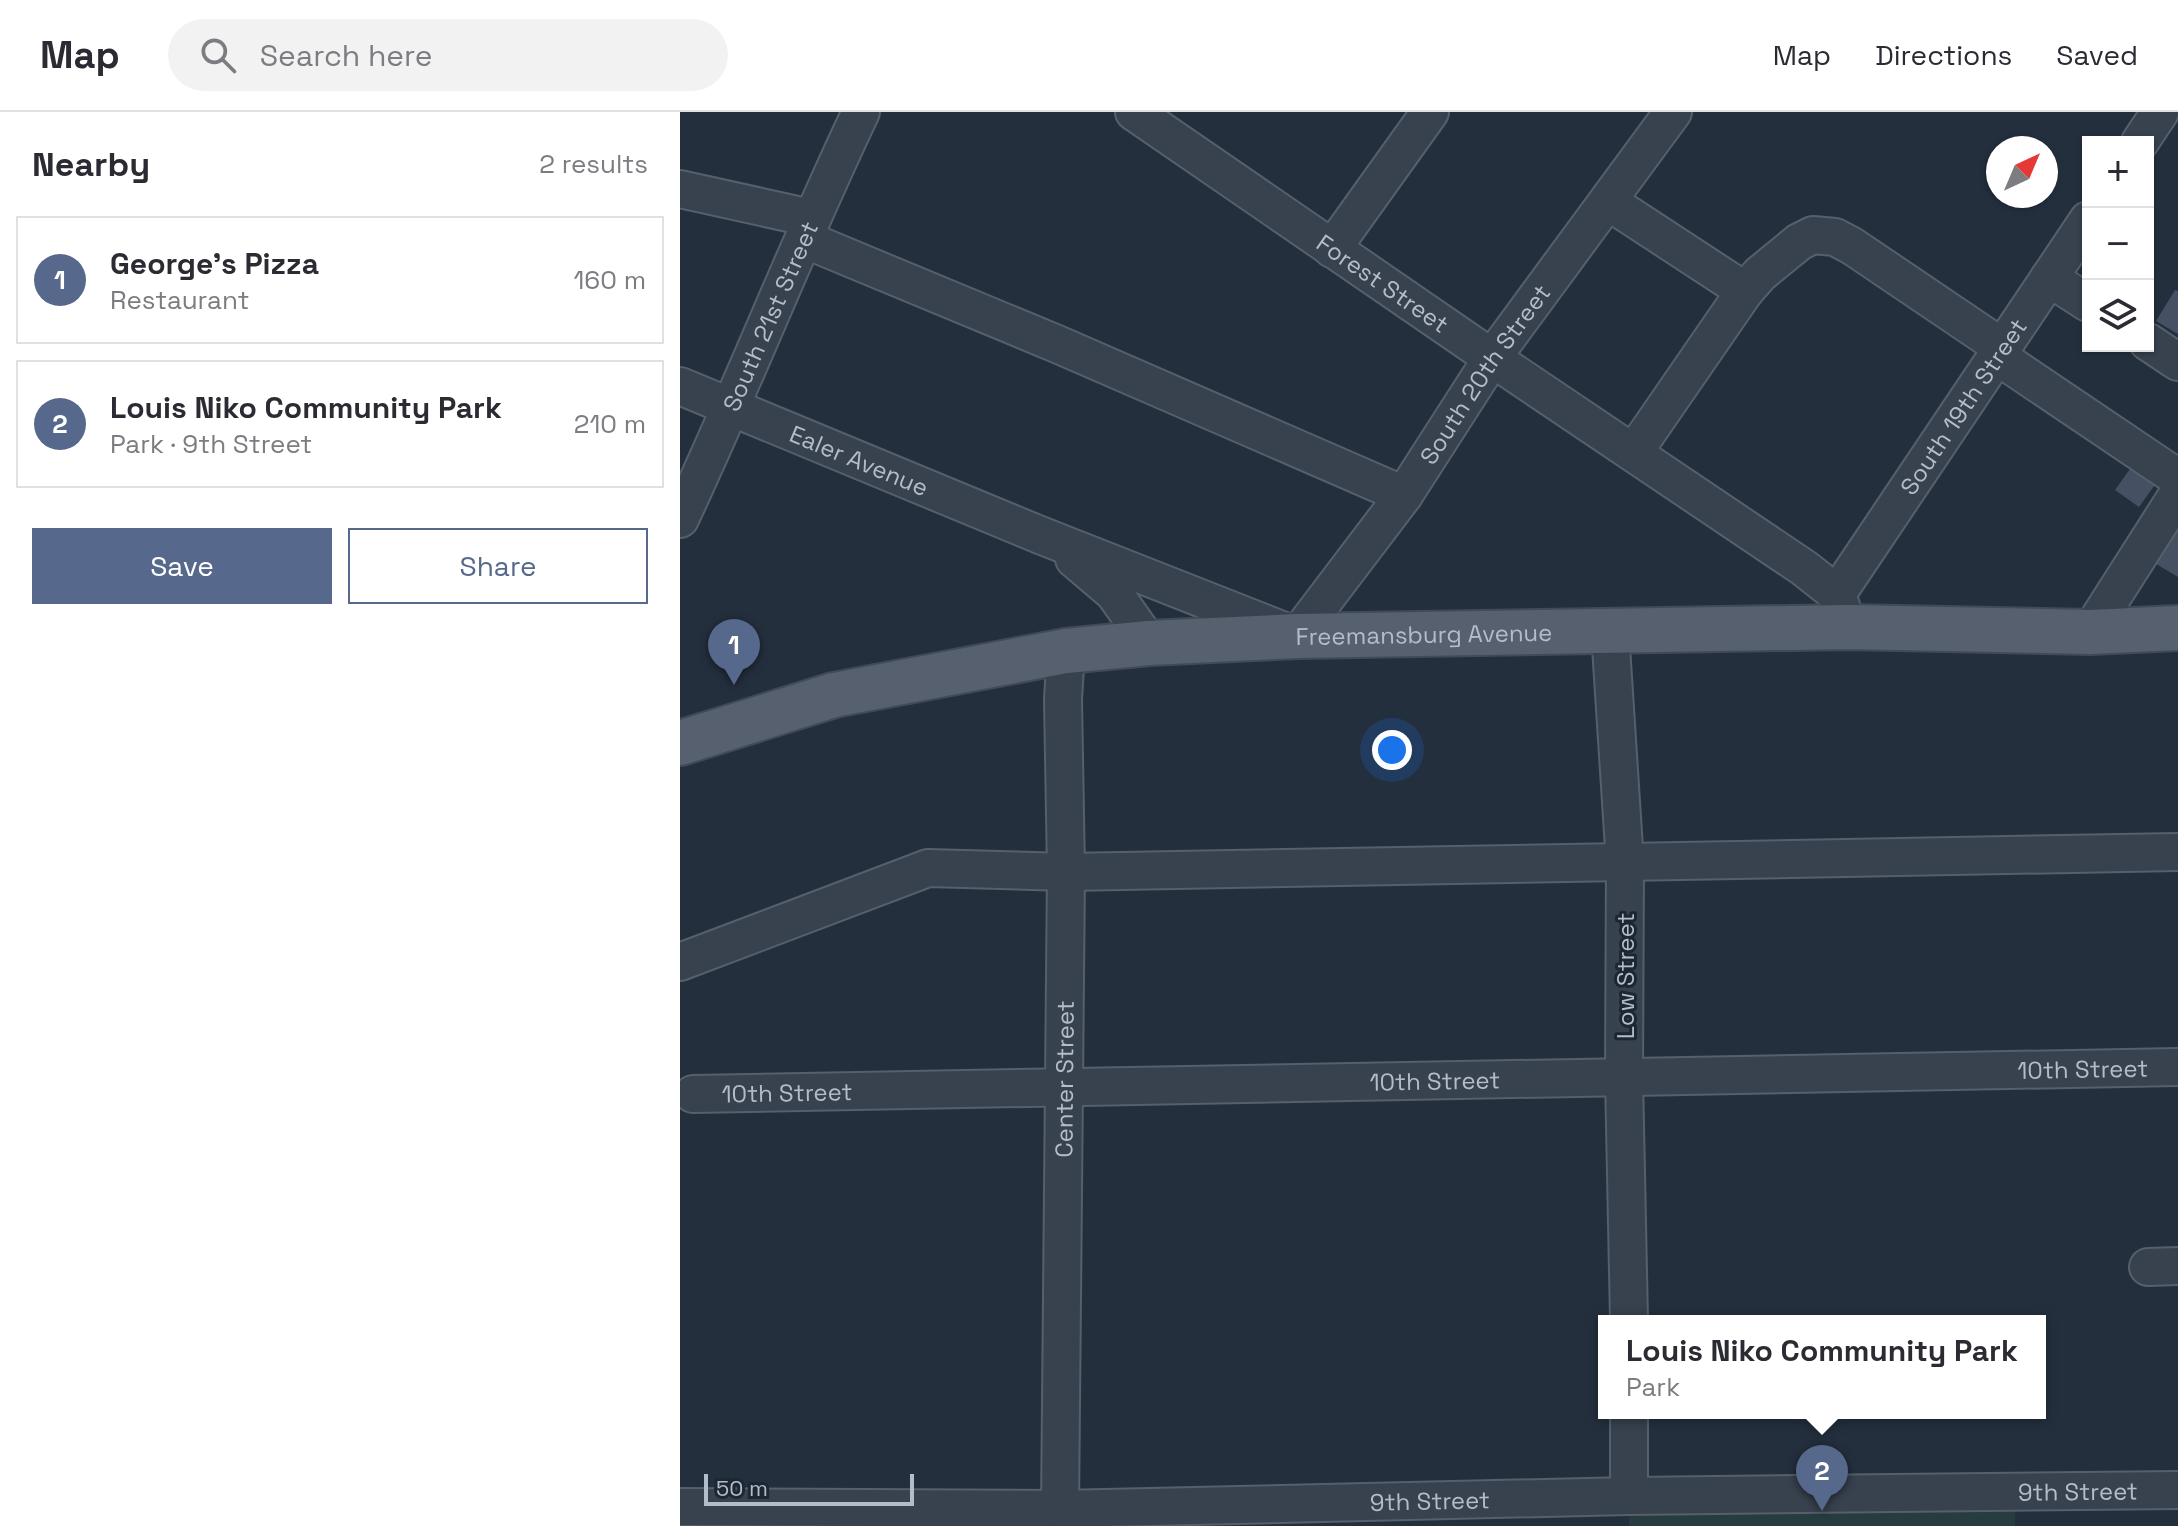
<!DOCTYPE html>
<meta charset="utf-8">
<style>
body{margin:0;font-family:"Space Grotesk",sans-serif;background:#f2f2f3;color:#2b2b33}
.controls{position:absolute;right:24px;top:24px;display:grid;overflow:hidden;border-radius:0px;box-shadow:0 2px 6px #0004}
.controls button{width:72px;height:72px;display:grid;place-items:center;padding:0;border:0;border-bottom:2px solid #e1e1e2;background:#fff;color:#2b2b33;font:40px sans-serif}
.compass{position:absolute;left:1306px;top:24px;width:72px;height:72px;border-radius:50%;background:#fff;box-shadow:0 2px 6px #0004;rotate:44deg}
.scale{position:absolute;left:24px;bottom:20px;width:210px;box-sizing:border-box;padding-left:8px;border:4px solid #b4bcc9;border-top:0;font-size:22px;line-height:28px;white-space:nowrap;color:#b4bcc9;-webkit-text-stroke:6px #1d2633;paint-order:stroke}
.you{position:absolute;left:712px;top:638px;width:28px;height:28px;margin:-20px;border:6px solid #fff;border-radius:50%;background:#1a73e8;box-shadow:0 0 0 12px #1a73e833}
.badge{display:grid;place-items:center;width:52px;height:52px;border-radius:50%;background:#56698c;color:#fff;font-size:26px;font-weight:700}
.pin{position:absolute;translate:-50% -66px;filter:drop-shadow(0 2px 4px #0008)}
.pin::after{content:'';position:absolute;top:42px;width:28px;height:24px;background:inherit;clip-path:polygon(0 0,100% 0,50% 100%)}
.popup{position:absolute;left:918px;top:1203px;width:448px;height:104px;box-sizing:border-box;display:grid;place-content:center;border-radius:0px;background:#fff;filter:drop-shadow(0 2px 6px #0005);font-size:26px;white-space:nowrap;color:#7c7c81}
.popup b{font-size:30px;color:#2b2b33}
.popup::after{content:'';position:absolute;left:50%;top:100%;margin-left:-16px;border:16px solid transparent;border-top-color:#fff}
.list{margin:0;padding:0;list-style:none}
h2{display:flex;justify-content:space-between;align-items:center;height:104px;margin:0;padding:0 32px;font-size:34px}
h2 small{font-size:26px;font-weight:400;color:#7c7c81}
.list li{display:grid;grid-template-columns:52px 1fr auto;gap:24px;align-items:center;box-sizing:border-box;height:128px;margin:0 16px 16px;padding:0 16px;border:2px solid #e1e1e2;border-radius:0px}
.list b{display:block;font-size:30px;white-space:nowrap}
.list p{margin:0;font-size:26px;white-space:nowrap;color:#7c7c81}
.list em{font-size:26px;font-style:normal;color:#7c7c81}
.actions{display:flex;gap:16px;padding:24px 32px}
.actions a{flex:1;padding:18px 0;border:2px solid #56698c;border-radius:0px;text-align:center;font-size:28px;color:#56698c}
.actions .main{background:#56698c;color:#fff}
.icon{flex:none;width:44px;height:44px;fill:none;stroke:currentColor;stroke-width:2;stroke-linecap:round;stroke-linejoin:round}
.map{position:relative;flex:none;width:1498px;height:1414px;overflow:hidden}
header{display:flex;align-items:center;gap:48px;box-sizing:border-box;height:112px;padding:0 40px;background:#fff;border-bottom:2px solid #e1e1e2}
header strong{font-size:38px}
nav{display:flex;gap:44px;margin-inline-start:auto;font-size:28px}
.search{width:560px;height:72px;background:#f2f2f3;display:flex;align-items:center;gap:20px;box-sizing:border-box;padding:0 28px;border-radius:44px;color:#7c7c81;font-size:30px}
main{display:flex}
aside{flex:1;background:#fff}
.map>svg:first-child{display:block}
</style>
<header>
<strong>Map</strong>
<div class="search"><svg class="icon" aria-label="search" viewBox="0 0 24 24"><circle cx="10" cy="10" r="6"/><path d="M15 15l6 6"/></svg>Search here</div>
<nav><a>Map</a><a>Directions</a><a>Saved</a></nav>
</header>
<main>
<aside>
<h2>Nearby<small>2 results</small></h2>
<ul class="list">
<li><span class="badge">1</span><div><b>George's Pizza</b><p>Restaurant</p></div><em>160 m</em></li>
<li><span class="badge">2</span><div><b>Louis Niko Community Park</b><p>Park · 9th Street</p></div><em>210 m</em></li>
</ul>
<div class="actions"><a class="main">Save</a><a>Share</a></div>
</aside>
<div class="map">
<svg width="1498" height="1414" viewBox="0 0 1498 1414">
<rect width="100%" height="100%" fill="#242f3e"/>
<path fill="#263c3f" d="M 1336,1380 L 1335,1414 L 949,1414 L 949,1384 Z"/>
<path fill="#455162" d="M 1495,178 L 1498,179 L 1498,222 L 1476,209 Z
M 1455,350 L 1479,367 L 1459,395 L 1435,378 Z
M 1498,415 L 1498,465 L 1473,450 Z"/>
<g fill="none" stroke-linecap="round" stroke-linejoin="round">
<defs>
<g id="minor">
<path id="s1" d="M 454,0 L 812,246 L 1124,456 L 1157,482 L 1168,515"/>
<path d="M 1460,30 L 1480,0"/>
<path d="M 0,77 L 131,106"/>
<path d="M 929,90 L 1065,179"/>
<path d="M 124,127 L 377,232 L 724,383"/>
<path d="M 652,137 L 750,0"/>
<path d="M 1369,166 L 1408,191"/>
<path d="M 1468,230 L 1498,250"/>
<path d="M 1317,244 L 1498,366"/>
<path id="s2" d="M 0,274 L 360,423 L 617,524 L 724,383 L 812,246 L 993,0"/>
<path d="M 954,340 L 1065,179 L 1080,162 L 1119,130 L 1133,123 L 1155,125 L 1172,134 L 1323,236"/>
<path id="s3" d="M 0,407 C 63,273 117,134 181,0"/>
<path d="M 394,447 L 434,481 L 469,531"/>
<path id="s4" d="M 1157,482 L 1408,108"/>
<path d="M 930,519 L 945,752 L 944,964 L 949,1209"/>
<path d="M 1410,520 L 1498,382"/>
<path d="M 0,850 L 248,756 L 386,760 L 1498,740"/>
<path id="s5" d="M 13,982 L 1498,955"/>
<path d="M 1468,1155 L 1498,1154"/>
<path d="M 949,1301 L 949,1384"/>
<path id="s6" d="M 0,1395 L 380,1397 L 949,1384 L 1498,1378"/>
<path id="s7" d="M 380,1397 L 386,760 L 383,587 L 386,539"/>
</g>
<g id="major">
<path id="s8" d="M 0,631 L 154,583 L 386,539 L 469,531 L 617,524 L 1168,515 L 1410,520 L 1498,516"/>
</g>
</defs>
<use href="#minor" stroke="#565f6c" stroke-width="40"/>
<use href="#major" stroke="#414a57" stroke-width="48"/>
<use href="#minor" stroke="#38414e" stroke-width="36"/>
<use href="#major" stroke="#56606e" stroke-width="44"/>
</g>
<g text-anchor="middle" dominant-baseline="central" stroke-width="6" stroke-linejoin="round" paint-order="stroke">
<g font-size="24" fill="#b4bcc9" stroke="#1d2633">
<text stroke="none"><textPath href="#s1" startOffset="302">Forest Street</textPath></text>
<text stroke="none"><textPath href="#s3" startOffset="222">South 21st Street</textPath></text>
<text stroke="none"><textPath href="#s2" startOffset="988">South 20th Street</textPath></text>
<text stroke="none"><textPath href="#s4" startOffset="226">South 19th Street</textPath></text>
<text stroke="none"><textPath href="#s2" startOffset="194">Ealer Avenue</textPath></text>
<text stroke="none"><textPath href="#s8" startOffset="756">Freemansburg Avenue</textPath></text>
<text transform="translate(945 864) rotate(-90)">Low Street</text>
<text stroke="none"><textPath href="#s5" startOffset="1390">10th Street</textPath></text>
<text stroke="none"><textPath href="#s7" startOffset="430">Center Street</textPath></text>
<text stroke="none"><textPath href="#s5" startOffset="742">10th Street</textPath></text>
<text stroke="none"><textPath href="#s5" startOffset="94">10th Street</textPath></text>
<text stroke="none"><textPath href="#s6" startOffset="1398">9th Street</textPath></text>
<text stroke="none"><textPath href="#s6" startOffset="750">9th Street</textPath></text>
</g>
</g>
</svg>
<div class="controls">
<button>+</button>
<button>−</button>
<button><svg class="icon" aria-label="layers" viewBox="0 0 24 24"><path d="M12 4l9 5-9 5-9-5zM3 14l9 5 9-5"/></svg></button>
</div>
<svg class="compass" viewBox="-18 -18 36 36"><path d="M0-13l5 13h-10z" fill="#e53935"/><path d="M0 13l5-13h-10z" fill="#7c7c81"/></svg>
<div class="scale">50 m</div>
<div class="you"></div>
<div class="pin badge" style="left:54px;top:573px">1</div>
<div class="pin badge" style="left:1142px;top:1399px">2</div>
<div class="popup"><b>Louis Niko Community Park</b>Park</div>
</div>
</main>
